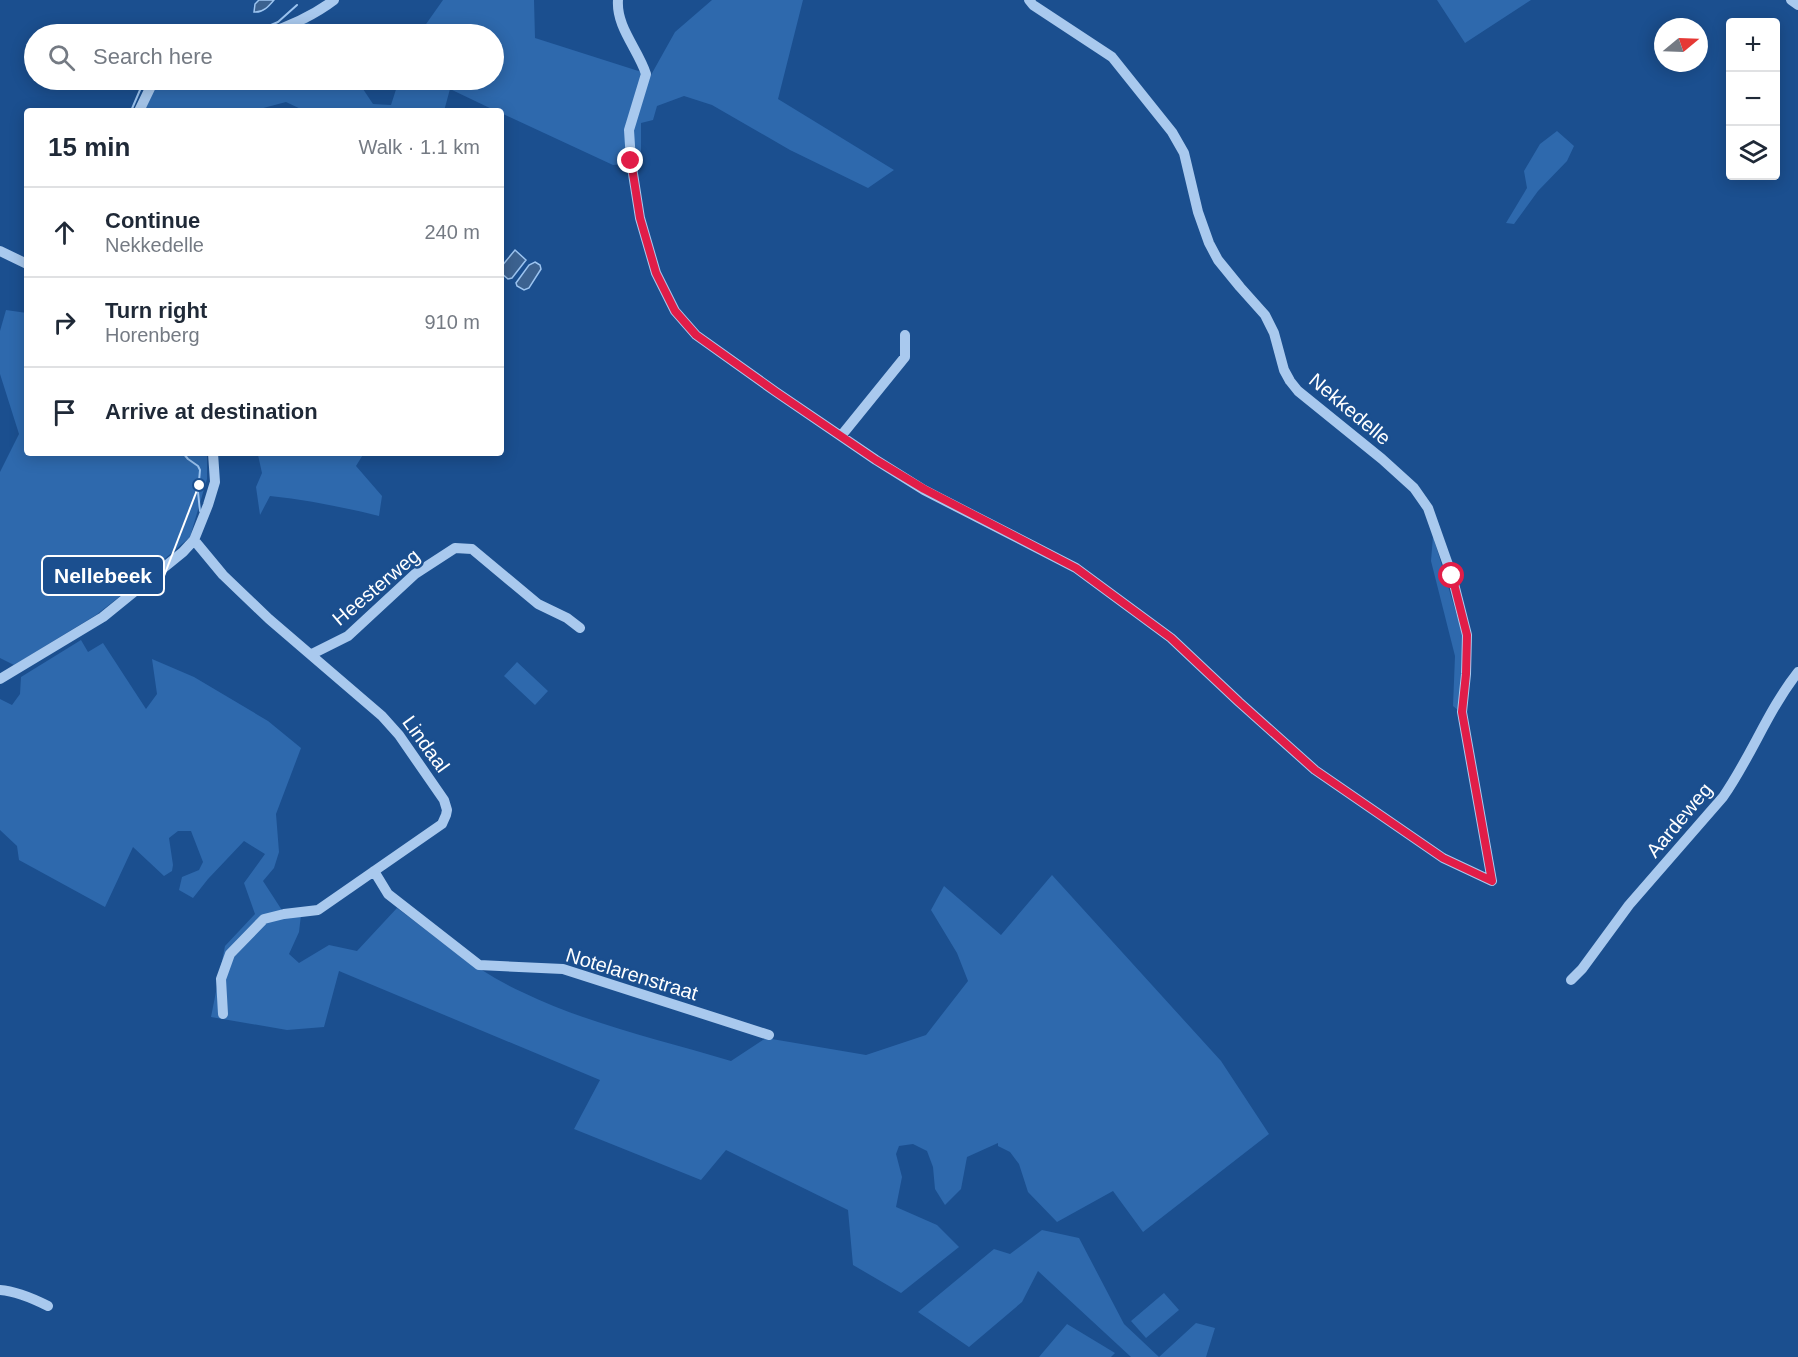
<!DOCTYPE html>
<meta charset="utf-8">
<style>
body{margin:0;font-family:Helvetica,sans-serif;background:#f6f6f7;color:#1f2937}
.controls{position:absolute;right:18px;top:18px;display:grid;overflow:hidden;border-radius:6px;box-shadow:0 3px 15px #0003}
.controls button{width:54px;height:54px;display:grid;place-items:center;padding:0;border:0;border-bottom:2px solid #e0e1e3;background:#fff;color:#1f2937;font:30px sans-serif}
.compass{position:absolute;left:1654px;top:18px;width:54px;height:54px;border-radius:50%;background:#fff;box-shadow:0 3px 15px #0003;rotate:71deg}
.stop{position:absolute;width:18px;height:18px;margin:-14px;border:4px solid #e11d48;border-radius:50%;background:#fff}
.stop.end{background:#e11d48;border-color:#fff;box-shadow:0 2px 6px #0008}
.list{margin:0;padding:0;list-style:none}
h2{display:flex;justify-content:space-between;align-items:center;height:78px;margin:0;padding:0 24px;font-size:26px}
h2 small{font-size:20px;font-weight:400;color:#747a83}
.list li{display:grid;grid-template-columns:39px 1fr auto;gap:18px;align-items:center;box-sizing:border-box;height:90px;padding:0 24px;border-top:2px solid #e0e1e3}
.list b{display:block;font-size:22px;white-space:nowrap}
.list p{margin:0;font-size:20px;white-space:nowrap;color:#747a83}
.list em{font-size:20px;font-style:normal;color:#747a83}
.icon{flex:none;width:33px;height:33px;fill:none;stroke:currentColor;stroke-width:2;stroke-linecap:round;stroke-linejoin:round}
.map{position:relative;flex:none;width:1798px;height:1357px;overflow:hidden}
.search{position:absolute;background:#fff;box-shadow:0 3px 15px #0003;left:24px;top:24px;width:480px;height:66px;display:flex;align-items:center;gap:15px;box-sizing:border-box;padding:0 21px;border-radius:33px;color:#747a83;font-size:22px}
.panel{position:absolute;background:#fff;box-shadow:0 3px 15px #0003;left:24px;top:108px;width:480px;height:348px;border-radius:6px}
.map>svg:first-child{display:block}
</style>
<div class="map">
<svg width="1798" height="1357" viewBox="0 0 1798 1357">
<rect width="100%" height="100%" fill="#1b4f8f"/>
<path fill="#2e69ad" d="M 443,0 L 534,0 L 535,38 L 651,75 L 675,32 L 712,0 L 803,0 L 778,99 L 894,170 L 868,188 L 790,150 L 712,105 L 684,96 L 657,106 L 653,120 L 641,123 L 641,163 L 613,165 L 501,113 L 501,111 L 496,111 L 450,89 L 444,111 L 305,111 L 286,102 L 252,111 L 144,111 L 158,80 L 357,80 L 373,104 L 391,105 L 399,80 L 494,80 L 494,34 L 419,34 Z
M 1437,0 L 1531,0 L 1465,43 Z
M 305,21 L 329,34 L 271,34 Z
M 1557,131 L 1574,146 L 1567,161 L 1538,191 L 1514,224 L 1506,223 L 1527,188 L 1524,171 L 1540,144 Z
M 6,310 L 27,313 L 27,453 L 207,453 L 207,479 L 190,537 L 133,586 L 96,615 L 14,665 L 0,658 L 0,472 L 19,434 L 0,374 L 0,331 Z
M 255,453 L 364,453 L 356,466 L 382,496 L 379,516 C 343,507 307,500 270,496 L 260,515 L 256,487 L 262,473 L 258,455 Z
M 1433,536 L 1463,636 L 1459,711 L 1453,706 L 1455,656 L 1431,561 Z
M 81,640 L 88,652 L 103,643 L 146,709 L 157,694 L 152,659 L 194,677 L 268,721 L 301,748 L 276,814 L 279,852 L 274,868 L 263,881 L 287,918 L 301,915 L 299,932 L 289,954 L 299,963 L 329,945 L 357,951 L 397,908 C 437,938 476,971 522,992 C 588,1024 661,1040 731,1061 L 766,1038 L 866,1055 L 926,1035 L 968,981 L 957,953 L 931,910 L 944,886 L 1001,935 L 1052,875 L 1221,1061 L 1269,1134 L 1143,1232 L 1113,1191 L 1057,1222 L 1028,1192 L 1019,1164 L 1010,1152 L 998,1146 L 998,1143 L 967,1157 L 961,1189 L 945,1205 L 935,1189 L 933,1167 L 927,1151 L 913,1144 L 899,1146 L 896,1154 L 902,1177 L 896,1207 L 937,1225 L 959,1247 L 901,1293 L 853,1265 L 848,1210 L 726,1150 L 701,1180 L 574,1129 L 600,1080 L 339,971 L 324,1027 L 287,1030 L 211,1017 L 225,946 L 255,914 L 244,883 L 265,854 L 244,841 L 208,879 L 193,898 L 179,890 L 182,877 L 199,870 L 203,862 L 191,831 L 178,831 L 169,838 L 173,865 L 172,871 L 164,876 L 133,847 L 105,907 L 19,860 L 17,846 L 0,830 L 0,699 L 12,705 L 20,694 L 21,677 Z
M 517,662 L 548,691 L 535,705 L 504,676 Z
M 1042,1230 L 1079,1238 L 1124,1324 L 1159,1357 L 1196,1323 L 1215,1328 L 1206,1357 L 1131,1357 L 1038,1271 L 1022,1302 L 969,1347 L 918,1312 L 994,1249 L 1010,1254 Z
M 1164,1293 L 1179,1310 L 1146,1338 L 1131,1321 Z
M 1067,1324 L 1115,1353 L 1111,1357 L 1039,1357 Z"/>
<path fill="#3c6290" stroke="#9cc4f0" stroke-width="1.5" d="M 259,0 L 274,0 C 269,6 263,13 254,12 L 255,4 Z
M 515,250 L 526,260 L 512,278 L 508,279 L 501,273 L 501,267 Z
M 535,262 L 540,265 L 541,269 L 529,288 L 524,290 L 517,286 L 516,283 L 529,265 Z"/>
<g fill="none" stroke-linecap="round" stroke-linejoin="round">
<path stroke="#9cc4f0" stroke-width="2" d="M 217,34 L 271,25 L 278,22 L 297,5
M 131,111 L 140,90
M 183,453 L 188,459 L 198,466 L 200,470 L 198,492 L 200,511"/>
<path stroke="#a9c9ee" stroke-width="10" d="M 618,0 C 616,27 638,49 646,74 L 629,130 L 631,161 L 640,218 L 656,273 L 675,311 L 696,335 L 776,392 L 876,460 L 924,490 L 1076,568 L 1171,638 L 1239,702 L 1315,770 L 1443,858 L 1492,881
M 1029,0 L 1033,5 L 1112,57 L 1172,132 L 1184,153 L 1198,212 L 1209,243 L 1218,260 L 1240,287 L 1265,315 L 1274,333 L 1284,370 L 1290,381 L 1298,391 L 1382,459 L 1414,488 L 1428,508 L 1452,576 L 1467,635 L 1466,674 L 1462,712 L 1492,881
M 1791,0 L 1798,5
M 266,34 C 290,26 313,16 334,0
M 139,111 L 154,80
M 0,251 L 27,264
M 841,436 L 905,357 L 905,335
M 194,540 L 223,575 L 269,619 L 382,716 L 399,735 L 444,800 L 447,810 L 446,815 L 442,824 L 318,910 L 284,914 L 264,919 L 230,954 L 221,979 L 223,1014
M 312,654 L 348,636 L 415,574 L 455,548 L 472,549 L 538,604 L 567,618 L 580,628
M 0,679 L 103,617 L 183,552 L 194,540 L 208,505 L 215,482 L 213,453
M 374,871 L 388,894 L 479,965 L 563,969 L 769,1035
M 1571,980 L 1582,969 L 1629,905 L 1723,797 C 1751,757 1768,710 1798,672
M 0,1290 C 16,1291 34,1299 48,1306"/>
</g>
<g fill="none" stroke-linecap="round" stroke-linejoin="round">
<path stroke="#e11d48" stroke-width="8" d="M 631,161 L 640,218 L 656,273 L 675,311 L 696,335 L 776,392 L 876,460 L 924,489 L 1076,568 L 1171,638 L 1239,702 L 1315,770 L 1443,858 L 1492,881 L 1462,712 L 1466,674 L 1467,635 L 1452,576"/>
</g>
<g text-anchor="middle" dominant-baseline="central" stroke-width="5" stroke-linejoin="round" paint-order="stroke">
<g font-size="20" fill="#fff" stroke="#1b4f8f">
<text transform="translate(1350 409) rotate(40)">Nekkedelle</text>
<text transform="translate(376 587) rotate(-40)">Heesterweg</text>
<text transform="translate(426 744) rotate(54)">Lindaal</text>
<text transform="translate(1679 820) rotate(-50)">Aardeweg</text>
<text transform="translate(632 974) rotate(17)">Notelarenstraat</text>
</g>
</g>
<path fill="none" stroke="#fff" stroke-width="2" d="M199 485L164 576"/>
<circle fill="#fff" stroke="#1b4f8f" stroke-width="2" cx="199" cy="485" r="6"/>
<rect fill="#1b4f8f" stroke="#fff" stroke-width="2" x="42" y="556" width="122" height="39" rx="6"/>
<g font-size="21" text-anchor="middle" font-weight="bold" fill="#fff">
<text x="103" y="583">Nellebeek</text>
</g>
</svg>
<div class="controls">
<button>+</button>
<button>−</button>
<button><svg class="icon" aria-label="layers" viewBox="0 0 24 24"><path d="M12 4l9 5-9 5-9-5zM3 14l9 5 9-5"/></svg></button>
</div>
<svg class="compass" viewBox="-18 -18 36 36"><path d="M0-13l5 13h-10z" fill="#e53935"/><path d="M0 13l5-13h-10z" fill="#747a83"/></svg>
<div class="stop" style="left:1452px;top:576px"></div>
<div class="stop end" style="left:631px;top:161px"></div>
<div class="search"><svg class="icon" aria-label="search" viewBox="0 0 24 24"><circle cx="10" cy="10" r="6"/><path d="M15 15l6 6"/></svg>Search here</div>
<section class="panel">
<h2>15 min<small>Walk · 1.1 km</small></h2>
<ul class="list">
<li><svg class="icon" aria-label="ahead" viewBox="0 0 24 24"><path d="M12 20V5M6 11l6-6 6 6"/></svg><div><b>Continue</b><p>Nekkedelle</p></div><em>240 m</em></li>
<li><svg class="icon" aria-label="right" viewBox="0 0 24 24"><path d="M7 20v-9h11M14 6l5 5-5 5"/></svg><div><b>Turn right</b><p>Horenberg</p></div><em>910 m</em></li>
<li><svg class="icon" aria-label="arrive" viewBox="0 0 24 24"><path d="M6 21V4h12l-3 4 3 4H6"/></svg><div><b>Arrive at destination</b></div></li>
</ul>
</section>
</div>
